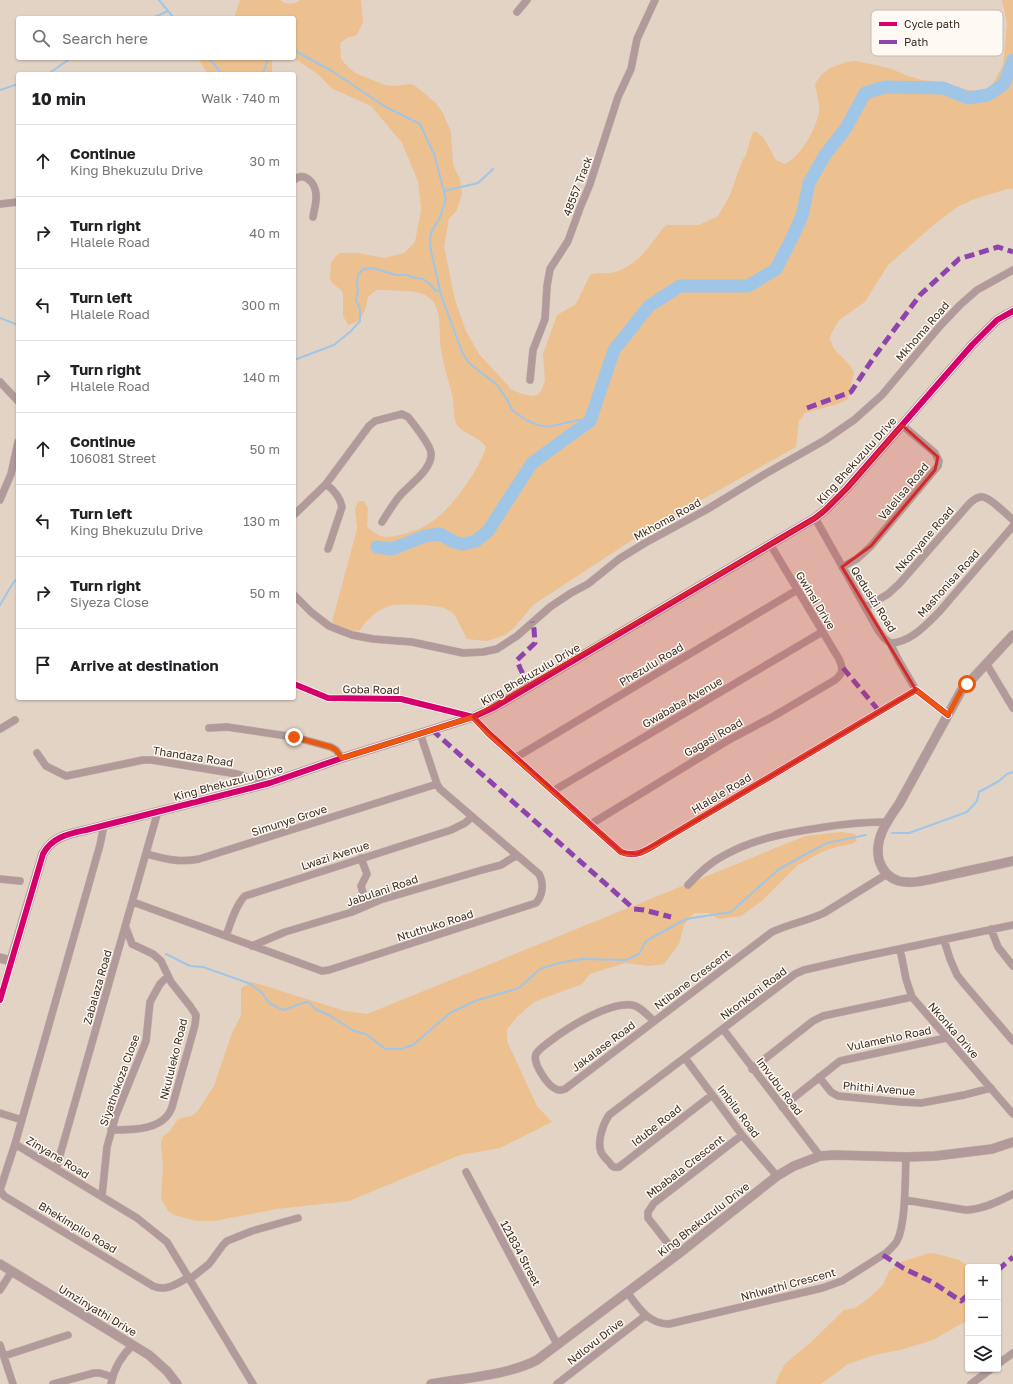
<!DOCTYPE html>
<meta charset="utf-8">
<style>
body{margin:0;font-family:"Golos Text",sans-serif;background:#f2f2f2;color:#202124}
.controls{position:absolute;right:12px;bottom:12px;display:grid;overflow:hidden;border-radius:4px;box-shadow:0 1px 3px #0004}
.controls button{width:36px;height:36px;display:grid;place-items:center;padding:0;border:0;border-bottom:1px solid #e0e0e0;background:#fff;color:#202124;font:20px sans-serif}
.stop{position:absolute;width:12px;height:12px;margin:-9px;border:3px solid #ea580c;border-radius:50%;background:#fff}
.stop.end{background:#ea580c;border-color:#fff;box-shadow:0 1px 4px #0008}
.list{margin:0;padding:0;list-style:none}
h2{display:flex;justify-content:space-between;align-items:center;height:52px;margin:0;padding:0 16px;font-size:17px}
h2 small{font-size:13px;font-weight:400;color:#757577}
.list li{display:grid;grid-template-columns:26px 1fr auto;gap:12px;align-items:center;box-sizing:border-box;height:72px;padding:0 16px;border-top:1px solid #e0e0e0}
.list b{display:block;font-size:15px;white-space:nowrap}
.list p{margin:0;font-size:13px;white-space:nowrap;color:#757577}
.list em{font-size:13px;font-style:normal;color:#757577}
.icon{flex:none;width:22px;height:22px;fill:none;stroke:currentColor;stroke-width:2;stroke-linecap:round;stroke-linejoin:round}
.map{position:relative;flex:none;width:1013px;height:1384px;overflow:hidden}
.search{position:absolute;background:#fff;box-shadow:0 1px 3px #0004;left:16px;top:16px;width:280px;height:44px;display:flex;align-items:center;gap:10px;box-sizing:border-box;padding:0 14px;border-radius:4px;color:#757577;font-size:15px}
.panel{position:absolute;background:#fff;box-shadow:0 1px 3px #0004;left:16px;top:72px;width:280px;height:628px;border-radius:4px}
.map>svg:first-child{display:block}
</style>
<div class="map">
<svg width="1013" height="1384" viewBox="0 0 1013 1384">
<rect width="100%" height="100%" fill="#e3d3c4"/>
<path fill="#edc090" d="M 240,0 L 280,0 C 285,5 295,5 300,0 L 361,0 L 363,22 L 357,35 L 347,38 L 340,43 L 341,58 L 344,63 L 355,73 L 385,85 L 395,86 L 409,84 L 414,85 L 436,103 L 443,113 L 451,132 L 453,165 L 460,179 L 462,194 L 457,210 L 449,219 L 444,246 L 455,300 L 466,331 L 479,354 L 512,390 L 522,394 L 532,396 L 537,395 L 541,391 L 545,381 L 543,354 L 557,315 L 576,304 L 590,275 C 597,272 604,274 611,273 C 637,267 649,247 663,228 L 667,225 L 699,225 L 718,216 L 730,195 L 742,161 L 746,155 L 752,134 L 755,131 L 763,137 L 776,160 L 785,164 C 801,156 816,129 819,112 C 820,103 816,92 815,84 L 821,75 L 830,68 L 846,62 L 856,61 L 889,68 L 908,76 L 922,80 L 942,82 L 968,90 L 978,91 L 988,88 L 992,85 L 1003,65 L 1007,24 L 1002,0 L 1013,0 L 1013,189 L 1007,189 L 972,200 L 957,207 L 935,224 L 888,265 L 865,302 L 839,320 L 831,334 L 830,339 L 834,349 L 849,364 L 854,372 L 848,399 L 838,404 L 805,413 L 799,421 L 796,447 L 646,531 L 533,605 L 514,628 L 505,635 L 487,641 L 467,639 L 454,614 C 450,611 445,608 440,607 C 430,605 399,603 389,606 C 377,610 367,619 360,630 C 349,633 341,628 332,622 L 357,529 L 355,509 L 358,502 L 361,501 L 364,501 L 368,508 L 367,526 C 377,537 385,539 399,535 C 413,532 427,527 438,517 C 455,503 480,468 486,447 C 479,435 458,434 455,420 C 453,413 454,405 453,398 C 449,381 443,365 441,348 C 438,331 444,304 425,295 C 411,289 391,291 376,290 L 368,297 C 366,309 363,322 348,325 L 343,316 L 343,294 L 341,290 L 332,283 L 330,278 L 331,262 L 338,254 L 342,253 L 358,253 L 384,258 L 404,253 L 415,242 L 421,209 L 418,181 L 402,143 L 371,106 L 331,88 L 319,75 L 294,58 L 294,18 L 234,18 Z
M 198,58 L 274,58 L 272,60 L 272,74 L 208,74 Z
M 841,832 L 855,834 L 857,841 L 852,844 L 836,847 L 824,851 L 798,865 L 763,900 L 741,916 L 719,919 L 709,913 L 694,913 L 684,925 L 679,944 L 664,964 L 649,966 L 625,963 L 590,974 L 582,984 L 534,1002 L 518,1016 L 507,1029 L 507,1041 L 537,1106 L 552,1122 L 500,1148 L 460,1155 L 349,1201 L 277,1209 L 214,1221 L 197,1221 L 174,1215 L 168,1211 L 161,1198 L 163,1166 L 161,1143 L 163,1136 L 169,1132 L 178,1119 L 191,1116 L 197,1112 L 214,1086 L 231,1036 L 241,1015 L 241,988 L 252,982 L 345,1011 L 367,1014 L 805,836 Z
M 934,1253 L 959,1260 L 970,1267 L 968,1267 L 968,1320 L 933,1340 L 900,1350 L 874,1355 L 848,1364 L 821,1384 L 775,1384 L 781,1371 L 785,1364 L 811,1342 L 844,1310 L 855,1308 L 868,1299 L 883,1285 L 889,1271 L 901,1262 L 926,1254 Z"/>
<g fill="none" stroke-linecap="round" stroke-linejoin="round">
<path stroke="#a0c6e7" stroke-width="2" d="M 159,0 L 174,18
M 152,18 L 168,11
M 294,47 L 297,52 L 332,71 L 384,106 L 420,124 L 434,154 L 446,199 L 440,217 L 431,233 L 430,240 L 431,251 L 441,295 L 462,352 L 469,363 L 497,385 L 508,401 L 512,410 L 526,420 L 538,425 L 548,427 L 578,420 L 590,421
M 209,58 L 222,74
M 48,74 L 71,58
M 261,74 L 264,71 L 268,58
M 0,90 L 18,84
M 444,191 L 478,183 L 493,169
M 0,318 L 18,325
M 294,360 L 334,345 L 351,331 L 360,321 L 360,309 L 356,300 L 358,291 L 357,283 L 358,275 L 363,269 L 373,268 L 396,275 L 407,275 L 415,278 L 423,279 L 430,284 L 435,290 L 439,291
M 0,605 L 13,583 L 18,578
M 892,833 L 909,833 L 967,812 L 977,801 L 979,792 L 999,781 L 1007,774 L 1013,772
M 166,954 L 190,966 L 203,967 L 251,984 L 262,993 L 269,1003 L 283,1010 C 291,1008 298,1004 307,1002 L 311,1004 L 315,1009 L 329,1015 L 354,1031 L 366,1034 L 385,1049 L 401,1049 L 413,1045 L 450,1013 L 475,1001 L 519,988 L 540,969 L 559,963 L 582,959 L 626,960 L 639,954 L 646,941 L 686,919 L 731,912 L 779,869 L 810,852 L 827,843 L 866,835"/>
<path stroke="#a0c6e7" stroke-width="13" d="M 377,547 L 392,549 L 425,536 L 440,534 L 454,542 L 463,544 L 476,541 L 488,531 L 532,463 L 590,421 L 614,350 L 649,306 L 680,286 L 748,286 L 776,269 L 791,240 L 802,216 L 809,183 L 825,155 L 846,128 L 865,93 L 885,87 L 943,88 L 968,98 L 988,95 L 1004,84 L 1013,60"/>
<defs>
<path id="minor" d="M 517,12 L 527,0
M 294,180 C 305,171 315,183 316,194 C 317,202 314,210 313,217
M 0,204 L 18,202
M 530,380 L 533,350 L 545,319 L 547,286 L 550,269 L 568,241 L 580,208 L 590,184 L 618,97 L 631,69 L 637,39 L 655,0
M 0,382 L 18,401
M 326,484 C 334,490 340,497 342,507 L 328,549
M 0,500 L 11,474 L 18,442
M 294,515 L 326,484 L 369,426 L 375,421 L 402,414 L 408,417 C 413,423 431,446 431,453 C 433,470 407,486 398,498 C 392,506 387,514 382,522
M 815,518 L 878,630 L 884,638 L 890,643 L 899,661 L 916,690
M 842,567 L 857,559 L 871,546 L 938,466 L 939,461 L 935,453 L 902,425
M 294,595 L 311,612 L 329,626 L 352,635 L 373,639 L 412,642 L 463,653 L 483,652 L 497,649 L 517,636 L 550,607 L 571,593 L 588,584 L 619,559 L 645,543 L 706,510 L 765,474 L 825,440 L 854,420 L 882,395 L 940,326 L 960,305 L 977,290 L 1013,270
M 866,607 L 888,594 L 899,584 L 969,504 C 972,501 975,498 980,497 C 988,495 1006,514 1013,520
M 890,643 C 910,643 926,625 939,612 L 1013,526
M 986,663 L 1013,708
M 294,684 L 328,698 L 401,699 L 473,717 L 489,734 L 621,852 C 638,859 651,847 665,839 L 916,690 L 948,715
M 209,728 L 227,727 L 294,737 L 331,747 L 336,750 L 342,758
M 0,729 L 15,720
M 37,753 L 46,766 L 66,776 L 143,760 L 152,760 L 237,774 L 267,783
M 515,758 L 797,590
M 553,791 L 822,632
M 591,824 L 727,741 L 774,716 L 835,680 C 844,673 843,668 839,659 L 770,544
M 104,825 L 100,845 L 15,1144 L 0,1190 L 4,1196 L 153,1286 C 167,1292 178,1283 189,1277
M 147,854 C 166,859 179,863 199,859 L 437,784
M 0,879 L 20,881
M 688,885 C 698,874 709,863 723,856 C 753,839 785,833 819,828 C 842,824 864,822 887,822
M 133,902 L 322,971 L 329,970 L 536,903 C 543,895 544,883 539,874 L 440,789 L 437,784 L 420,733
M 352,912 L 358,902 L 364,896 L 361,886 L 367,874 L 361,858
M 991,929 L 998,947 L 1013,966
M 226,936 C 230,925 236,904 245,896 L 451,830 L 465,823 L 472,817
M 944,940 L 950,959 L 957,975 L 965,985 L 1013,1041
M 252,946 L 285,932 L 352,912 L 380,900 L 482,870 L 501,865 L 517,855
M 900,949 L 906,979 L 912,997 L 1013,1114
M 0,1000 L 11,961
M 654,1021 C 647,1015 640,1006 632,1005 C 608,1002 567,1028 549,1042 C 545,1045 539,1049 536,1054 C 532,1063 548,1086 556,1089 C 559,1091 562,1090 565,1089 L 772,932 C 789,924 807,921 824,913 L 887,874
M 723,1029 L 820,1156
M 685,1058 L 742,1135 L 777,1176
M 752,1069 L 813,1021 L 823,1016 L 912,997
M 819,1077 L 831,1092 L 838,1096 L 901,1102 L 921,1103 L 964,1095 L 991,1088
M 712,1095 L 619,1167 C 614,1168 612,1167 609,1162 C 606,1159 603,1156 601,1152 C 597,1141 603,1124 609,1115 L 795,974 L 804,970 L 852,959 L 1013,925
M 782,1107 L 840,1061 L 946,1038
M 0,1113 L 22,1120
M 111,1130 C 131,1130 164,1131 172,1107 L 195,1025 L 196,1015 L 190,1006 L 171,982 L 161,961 L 153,954 L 132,944 L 126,928
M 15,1144 L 137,1218 L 167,1242 L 253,1384
M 56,1169 L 158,811
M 466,1172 L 557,1344
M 102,1196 L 107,1147 L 116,1115 L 146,1041 L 150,1002 L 160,984 L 168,976
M 905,1200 L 966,1210 C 983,1209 998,1202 1013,1194
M 677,1255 L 648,1218 L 648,1212 L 654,1203 L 742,1135
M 190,1279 L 209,1264 L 223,1245 L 227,1241 L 252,1231 L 298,1218
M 0,1290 L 12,1271
M 627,1292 C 638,1307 648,1324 669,1324 L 822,1288 L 842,1281 L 886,1253 C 890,1249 894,1246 897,1241 C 906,1224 905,1178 906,1157
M 0,1345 L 13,1384
M 4,1356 L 68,1335
M 998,1364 L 1013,1353
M 53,1384 L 94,1373 L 100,1373 L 112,1377
M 111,1384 C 114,1368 121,1356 133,1345
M 557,1384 L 645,1316
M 971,1384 L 991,1369"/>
<path id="tertiary" d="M 1013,635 L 961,691 L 899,804 C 887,821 874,839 879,860 C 882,870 889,878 899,881 C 915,885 934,878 950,875 C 971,870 992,866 1013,861
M 0,958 L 11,961 L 43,854 C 52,837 68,834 86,830 L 270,783 L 342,758 L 473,717 L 495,707 L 815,518 L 824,511 L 847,488 L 972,345 L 997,320 L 1013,311
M 0,1264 L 149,1355 L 167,1371 L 177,1384
M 431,1384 C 463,1378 509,1375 537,1360 L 677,1255 L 777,1176 L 794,1166 L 820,1156 L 834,1155 L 906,1157 L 935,1156 L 992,1149 L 1013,1142"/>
</defs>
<use href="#minor" stroke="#bfb2a6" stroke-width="8"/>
<use href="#tertiary" stroke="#bfb2a6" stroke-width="10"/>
<use href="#minor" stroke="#b2999a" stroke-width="7"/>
<use href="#tertiary" stroke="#b2999a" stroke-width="9"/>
<path stroke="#8e44ad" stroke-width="5" stroke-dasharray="10 5" stroke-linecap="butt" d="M 807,408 L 851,392 L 874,357 L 920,295 L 959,259 L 998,247 L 1013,252
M 843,668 L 879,711
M 529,687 L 520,668 L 517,660 L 535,643 L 534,629 L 532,622
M 432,730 L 634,909 L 644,910 L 671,917
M 883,1255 L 903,1268 L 932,1282 L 961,1301 L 968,1295
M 998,1270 L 1013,1257"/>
<defs>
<path id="cycleway" d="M 294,684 L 328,698 L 401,699 L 473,717 L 489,734 L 621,852 C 638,859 651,847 665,839 L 916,690 L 948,715
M 0,1000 L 43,854 C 52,837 68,834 86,830 L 270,783 L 342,758 L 473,717 L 495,707 L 815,518 L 824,511 L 847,488 L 972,345 L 997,320 L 1013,311"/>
</defs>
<use href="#cycleway" stroke="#fff9f3" stroke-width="8"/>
<use href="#cycleway" stroke="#d6006c" stroke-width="6"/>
</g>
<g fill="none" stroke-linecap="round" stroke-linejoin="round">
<path stroke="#ea580c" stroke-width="5" d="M 294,737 L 331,747 L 336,750 L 342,758 L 473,717 L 489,734 L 621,852 C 637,859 651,847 665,839 L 916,690 L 948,715 L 961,691 L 967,684"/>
</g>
<path fill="#d62828" fill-opacity="0.2" stroke="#d62828" stroke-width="3" stroke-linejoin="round" d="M 902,425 L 938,457 L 935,470 L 871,546 L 842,567 L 916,690 L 665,839 L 637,854 L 621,852 L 473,717 L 815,518 L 847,488 Z"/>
<g text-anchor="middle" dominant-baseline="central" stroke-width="3" stroke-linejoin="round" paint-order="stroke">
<g font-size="11" fill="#392d22" stroke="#fff9f3">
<text transform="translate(577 186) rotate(-69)">48557 Track</text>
<text transform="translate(922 331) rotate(-49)">Mkhoma Road</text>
<text transform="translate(856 460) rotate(-48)">King Bhekuzulu Drive</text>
<text transform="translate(903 491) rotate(-50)">Valelisa Road</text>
<text transform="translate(667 519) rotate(-29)">Mkhoma Road</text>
<text transform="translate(924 539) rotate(-49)">Nkonyane Road</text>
<text transform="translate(948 583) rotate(-48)">Mashonisa Road</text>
<text transform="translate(874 599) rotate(58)">Qedusizi Road</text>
<text transform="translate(816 600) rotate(59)">Gwinsi Drive</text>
<text transform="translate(651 664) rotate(-31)">Phezulu Road</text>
<text transform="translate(530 674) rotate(-30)">King Bhekuzulu Drive</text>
<text transform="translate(371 689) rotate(1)">Goba Road</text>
<text transform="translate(682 702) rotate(-30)">Gwababa Avenue</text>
<text transform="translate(713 737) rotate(-30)">Gagasi Road</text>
<text transform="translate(193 756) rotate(9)">Thandaza Road</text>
<text transform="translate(228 782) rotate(-15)">King Bhekuzulu Drive</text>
<text transform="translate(721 793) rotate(-31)">Hlalele Road</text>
<text transform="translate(289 820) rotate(-18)">Simunye Grove</text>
<text transform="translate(335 855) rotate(-18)">Lwazi Avenue</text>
<text transform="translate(382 890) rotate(-19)">Jabulani Road</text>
<text transform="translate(435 925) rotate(-18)">Ntuthuko Road</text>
<text transform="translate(692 979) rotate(-37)">Ntibane Crescent</text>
<text transform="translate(97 987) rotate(-74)">Zabalaza Road</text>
<text transform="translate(753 993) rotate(-37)">Nkonkoni Road</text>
<text transform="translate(954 1030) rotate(49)">Nkonka Drive</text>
<text transform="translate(889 1038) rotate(-12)">Vulamehlo Road</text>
<text transform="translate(603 1046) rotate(-37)">Jakalase Road</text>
<text transform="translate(173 1059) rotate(-76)">Nkululeko Road</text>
<text transform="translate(119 1080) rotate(-70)">Siyathokoza Close</text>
<text transform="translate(780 1086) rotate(53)">Imvubu Road</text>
<text transform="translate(879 1088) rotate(5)">Phithi Avenue</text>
<text transform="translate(739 1111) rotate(53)">Imbila Road</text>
<text transform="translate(656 1125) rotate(-38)">Idube Road</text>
<text transform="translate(58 1157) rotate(31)">Zinyane Road</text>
<text transform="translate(685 1166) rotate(-38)">Mbabala Crescent</text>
<text transform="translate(703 1219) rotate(-38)">King Bhekuzulu Drive</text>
<text transform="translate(78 1227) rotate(31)">Bhekimpilo Road</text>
<text transform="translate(521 1253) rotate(62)">121834 Street</text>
<text transform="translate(788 1284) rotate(-15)">Nhlwathi Crescent</text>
<text transform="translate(98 1310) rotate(31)">Umzinyathi Drive</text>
<text transform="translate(595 1341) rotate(-38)">Ndlovu Drive</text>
</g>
</g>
<rect x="871" y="10" width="132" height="46" rx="6" fill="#fff9f3" stroke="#c4bcb4" stroke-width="1"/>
<rect x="879" y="22" width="18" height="4" fill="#d6006c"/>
<rect x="879" y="40" width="18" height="4" fill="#8e44ad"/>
<g font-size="11" fill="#392d22">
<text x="904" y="28">Cycle path</text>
<text x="904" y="46">Path</text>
</g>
</svg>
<div class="controls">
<button>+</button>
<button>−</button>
<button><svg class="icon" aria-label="layers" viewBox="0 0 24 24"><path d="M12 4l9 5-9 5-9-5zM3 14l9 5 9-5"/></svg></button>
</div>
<div class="stop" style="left:967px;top:684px"></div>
<div class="stop end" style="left:294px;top:737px"></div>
<div class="search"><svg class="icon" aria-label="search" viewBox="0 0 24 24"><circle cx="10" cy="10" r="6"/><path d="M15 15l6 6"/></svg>Search here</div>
<section class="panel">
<h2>10 min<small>Walk · 740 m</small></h2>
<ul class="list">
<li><svg class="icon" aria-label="ahead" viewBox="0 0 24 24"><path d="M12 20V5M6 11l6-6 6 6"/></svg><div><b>Continue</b><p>King Bhekuzulu Drive</p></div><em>30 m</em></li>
<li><svg class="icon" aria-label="right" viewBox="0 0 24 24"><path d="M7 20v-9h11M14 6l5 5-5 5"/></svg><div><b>Turn right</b><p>Hlalele Road</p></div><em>40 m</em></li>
<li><svg class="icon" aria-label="left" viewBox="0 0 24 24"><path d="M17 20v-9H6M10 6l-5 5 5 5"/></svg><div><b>Turn left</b><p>Hlalele Road</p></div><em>300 m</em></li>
<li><svg class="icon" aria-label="right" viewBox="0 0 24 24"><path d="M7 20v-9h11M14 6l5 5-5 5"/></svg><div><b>Turn right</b><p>Hlalele Road</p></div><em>140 m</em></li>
<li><svg class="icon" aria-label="ahead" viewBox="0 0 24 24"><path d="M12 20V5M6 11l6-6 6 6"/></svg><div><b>Continue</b><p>106081 Street</p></div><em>50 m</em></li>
<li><svg class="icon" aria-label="left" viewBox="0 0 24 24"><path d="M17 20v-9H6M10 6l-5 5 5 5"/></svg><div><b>Turn left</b><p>King Bhekuzulu Drive</p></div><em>130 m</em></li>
<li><svg class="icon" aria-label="right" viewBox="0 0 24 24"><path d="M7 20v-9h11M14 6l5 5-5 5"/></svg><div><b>Turn right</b><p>Siyeza Close</p></div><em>50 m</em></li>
<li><svg class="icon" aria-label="arrive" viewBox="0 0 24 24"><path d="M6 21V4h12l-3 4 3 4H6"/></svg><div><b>Arrive at destination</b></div></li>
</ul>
</section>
</div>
